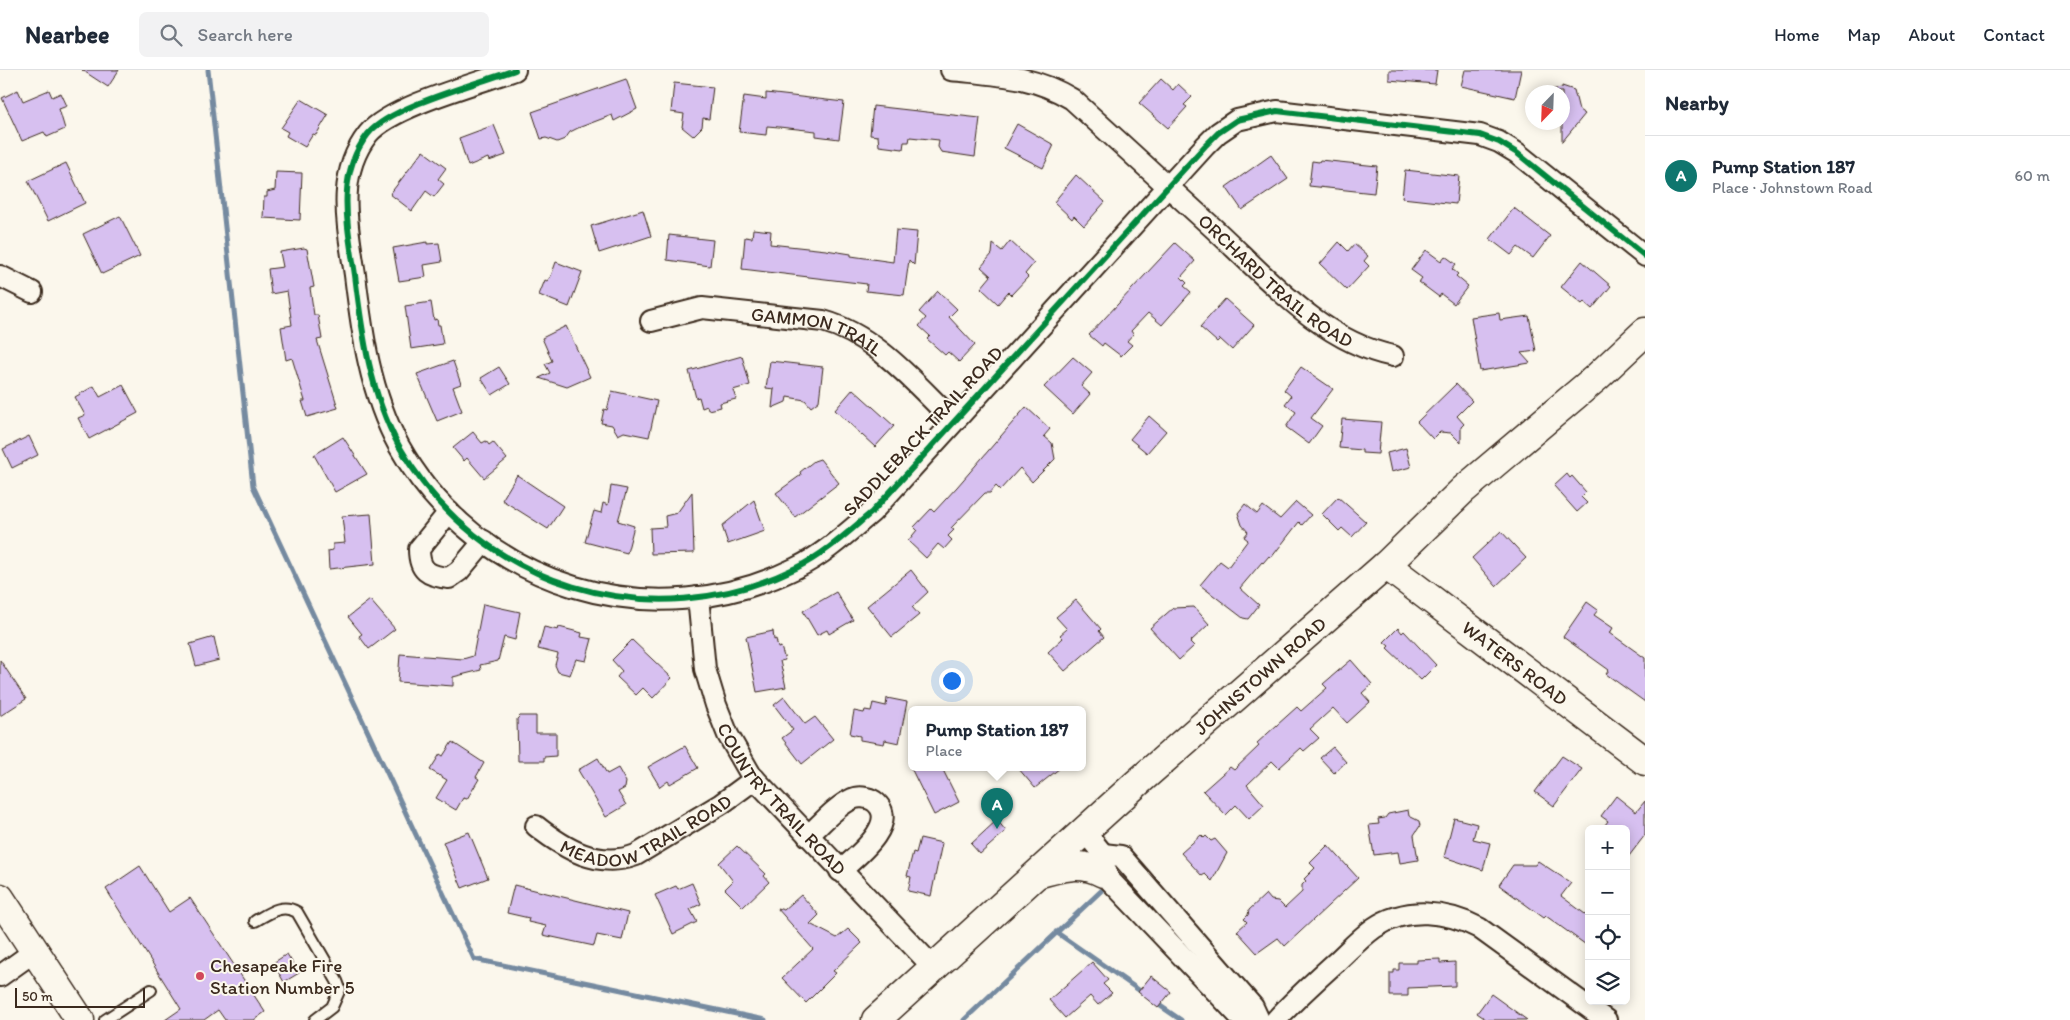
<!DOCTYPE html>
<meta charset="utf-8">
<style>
body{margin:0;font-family:Itim,sans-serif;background:#f2f2f3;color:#1f2937}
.controls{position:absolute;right:15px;bottom:15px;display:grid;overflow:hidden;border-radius:8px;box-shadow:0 2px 12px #0003}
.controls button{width:45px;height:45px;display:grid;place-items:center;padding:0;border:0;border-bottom:1px solid #e0e1e3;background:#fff;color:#1f2937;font:25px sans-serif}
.compass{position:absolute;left:1525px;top:15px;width:45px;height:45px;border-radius:50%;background:#fff;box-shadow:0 2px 12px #0003;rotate:203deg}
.scale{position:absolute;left:15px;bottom:12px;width:130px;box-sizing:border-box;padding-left:5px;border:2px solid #3b2a1e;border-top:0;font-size:14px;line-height:18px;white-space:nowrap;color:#3b2a1e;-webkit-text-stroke:4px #fbf7ec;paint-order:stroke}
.you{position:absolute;left:951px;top:610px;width:18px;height:18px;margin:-12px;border:4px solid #fff;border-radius:50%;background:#1a73e8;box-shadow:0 0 0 8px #1a73e833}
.badge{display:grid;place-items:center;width:32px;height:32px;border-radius:50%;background:#0f766e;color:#fff;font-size:16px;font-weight:700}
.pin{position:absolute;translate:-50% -41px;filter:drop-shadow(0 1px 2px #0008)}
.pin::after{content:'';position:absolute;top:26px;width:18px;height:15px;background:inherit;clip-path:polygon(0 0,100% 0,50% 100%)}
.popup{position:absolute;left:908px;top:636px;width:178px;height:65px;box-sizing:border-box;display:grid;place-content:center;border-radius:8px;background:#fff;filter:drop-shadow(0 1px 4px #0005);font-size:16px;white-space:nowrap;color:#747a83}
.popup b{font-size:19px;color:#1f2937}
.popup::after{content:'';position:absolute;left:50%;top:100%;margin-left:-10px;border:10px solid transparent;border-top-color:#fff}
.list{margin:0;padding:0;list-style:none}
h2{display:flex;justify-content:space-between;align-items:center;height:65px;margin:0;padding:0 20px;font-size:21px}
h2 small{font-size:16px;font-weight:400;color:#747a83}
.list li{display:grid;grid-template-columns:32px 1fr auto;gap:15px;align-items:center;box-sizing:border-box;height:80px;padding:0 20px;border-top:1px solid #e0e1e3}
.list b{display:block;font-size:19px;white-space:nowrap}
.list p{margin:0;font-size:16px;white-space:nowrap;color:#747a83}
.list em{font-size:16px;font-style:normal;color:#747a83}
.icon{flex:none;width:28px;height:28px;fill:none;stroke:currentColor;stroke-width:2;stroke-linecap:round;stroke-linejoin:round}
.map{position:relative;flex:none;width:1645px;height:950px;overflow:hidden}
header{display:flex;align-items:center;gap:30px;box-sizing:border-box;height:70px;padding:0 25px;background:#fff;border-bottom:1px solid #e0e1e3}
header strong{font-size:24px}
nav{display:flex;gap:28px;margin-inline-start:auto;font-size:18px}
.search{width:350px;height:45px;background:#f2f2f3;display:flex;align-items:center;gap:12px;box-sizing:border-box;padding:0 18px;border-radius:8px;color:#747a83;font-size:19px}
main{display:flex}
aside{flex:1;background:#fff}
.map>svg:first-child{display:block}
</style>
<header>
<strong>Nearbee</strong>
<div class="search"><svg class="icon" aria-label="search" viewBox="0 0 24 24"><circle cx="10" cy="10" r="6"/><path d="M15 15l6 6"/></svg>Search here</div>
<nav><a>Home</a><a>Map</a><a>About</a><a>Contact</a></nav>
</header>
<main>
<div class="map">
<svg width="1645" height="950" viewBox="0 0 1645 950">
<rect width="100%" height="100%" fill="#fbf7ec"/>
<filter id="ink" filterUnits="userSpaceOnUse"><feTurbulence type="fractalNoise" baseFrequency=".02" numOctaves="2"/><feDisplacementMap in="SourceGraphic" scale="10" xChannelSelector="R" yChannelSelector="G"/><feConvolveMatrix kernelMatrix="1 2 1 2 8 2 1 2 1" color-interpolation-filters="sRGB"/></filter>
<g filter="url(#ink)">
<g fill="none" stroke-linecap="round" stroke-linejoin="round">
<path stroke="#758aa0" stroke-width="5" d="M 208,0 L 253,416 L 474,889 L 765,950
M 1056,862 L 1143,923
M 1156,933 L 1181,950
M 964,950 L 1101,821"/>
</g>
<path fill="#d7c0f0" stroke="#3b2a1e" d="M 82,0 L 119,0 L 108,17 Z
M 1389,0 L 1437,0 L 1435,14 L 1389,10 Z
M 1465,0 L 1521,0 L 1515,28 L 1461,16 Z
M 626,9 L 637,39 L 614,51 L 612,45 L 578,58 L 570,62 L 565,69 L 557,72 L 546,68 L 541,69 L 532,42 Z
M 1161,9 L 1173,20 L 1178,14 L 1192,27 L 1184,35 L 1187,37 L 1168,58 L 1139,33 Z
M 674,13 L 713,17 L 709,49 L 703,48 L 702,57 L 693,66 L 682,57 L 684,44 L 671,42 Z
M 1562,16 L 1574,20 L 1579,40 L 1585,44 L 1562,72 L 1562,22 L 1553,22 L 1549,20 L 1562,18 Z
M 18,20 L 23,31 L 49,20 L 52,27 L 61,23 L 67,36 L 59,39 L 65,59 L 47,67 L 44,62 L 22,71 L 2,28 Z
M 766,23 L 844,32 L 839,69 L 816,66 L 816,61 L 779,57 L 767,56 L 766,65 L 739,62 L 744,26 L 766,29 Z
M 301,29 L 328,45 L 316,65 L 313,64 L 305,77 L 286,66 L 288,62 L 281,58 Z
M 873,36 L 980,48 L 975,87 L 941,82 L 938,77 L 939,70 L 910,67 L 909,72 L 904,72 L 903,79 L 879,76 L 878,66 L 870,65 Z
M 1017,54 L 1054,75 L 1043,98 L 1004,78 Z
M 494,55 L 506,85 L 489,91 L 488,88 L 468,96 L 459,68 Z
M 423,81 L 446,98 L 438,109 L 444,114 L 434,127 L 426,121 L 412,141 L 390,124 Z
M 1271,85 L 1288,109 L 1242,140 L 1226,117 Z
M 1320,90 L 1377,96 L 1374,123 L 1309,116 L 1312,91 L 1319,92 Z
M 66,93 L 85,133 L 48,151 L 28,111 Z
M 1405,100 L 1459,106 L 1456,134 L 1402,128 Z
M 276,102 L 302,103 L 300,150 L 263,148 L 264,127 L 267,127 L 267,122 L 275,120 Z
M 1076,105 L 1105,132 L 1084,156 L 1074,146 L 1072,149 L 1054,132 Z
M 1514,138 L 1550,166 L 1533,188 L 1518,177 L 1511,185 L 1490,169 Z
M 643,140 L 651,166 L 599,183 L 591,156 Z
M 120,146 L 140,186 L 102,204 L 83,164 Z
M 753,159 L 771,161 L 770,174 L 826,180 L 851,184 L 851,186 L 893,192 L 896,160 L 917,162 L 914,195 L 909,190 L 904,225 L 866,221 L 867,214 L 742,199 L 745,167 L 752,168 Z
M 669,165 L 713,170 L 710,196 L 667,190 Z
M 1010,171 L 1034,193 L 1025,204 L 1028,207 L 1011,225 L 1008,222 L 998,234 L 981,218 L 991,206 L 981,197 L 992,184 L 993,174 L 1002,181 Z
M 427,172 L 427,174 L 439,173 L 442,192 L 424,195 L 426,207 L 399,211 L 393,178 Z
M 1339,172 L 1348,181 L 1354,174 L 1368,186 L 1364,191 L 1369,196 L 1347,220 L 1320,194 Z
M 1175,173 L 1195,191 L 1181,207 L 1187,213 L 1184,216 L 1191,222 L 1162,255 L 1148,243 L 1131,261 L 1133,264 L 1127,271 L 1132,275 L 1121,286 L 1104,273 L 1102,276 L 1089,265 Z
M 304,178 L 307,179 L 314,217 L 310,218 L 314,245 L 318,245 L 322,269 L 317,270 L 338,338 L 307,347 L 302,331 L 305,331 L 292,288 L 286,290 L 281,257 L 292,255 L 287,221 L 271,224 L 268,199 L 283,197 L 280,182 Z
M 1426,180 L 1441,191 L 1445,186 L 1456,194 L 1452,199 L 1458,204 L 1456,206 L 1468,216 L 1454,234 L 1441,224 L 1439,227 L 1419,212 L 1422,208 L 1411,200 Z
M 1582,191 L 1611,216 L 1592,239 L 1584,232 L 1582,234 L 1561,217 Z
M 556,192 L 582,202 L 569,237 L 539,225 L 545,210 L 547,211 L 551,206 Z
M 938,221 L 957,239 L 949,247 L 975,275 L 959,292 L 948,282 L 945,285 L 927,269 L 930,266 L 919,256 L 926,248 L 919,242 Z
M 1225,229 L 1254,255 L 1232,280 L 1220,269 L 1217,272 L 1200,257 Z
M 431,232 L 434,250 L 437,249 L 438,255 L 440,255 L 443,274 L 411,279 L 405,236 Z
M 1499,243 L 1500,250 L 1529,246 L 1536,281 L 1521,283 L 1530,293 L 1480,301 L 1471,247 Z
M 566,256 L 590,307 L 567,317 L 539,308 L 550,303 L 545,294 L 552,291 L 542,268 Z
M 742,286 L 750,315 L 733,320 L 736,329 L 720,333 L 721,337 L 708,340 L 707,336 L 702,338 L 699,327 L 696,328 L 689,301 Z
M 1073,287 L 1092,303 L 1081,316 L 1090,324 L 1073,344 L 1044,317 Z
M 453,291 L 461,314 L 453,317 L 462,341 L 437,351 L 417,304 Z
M 770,291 L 823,297 L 819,331 L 811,337 L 805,330 L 787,327 L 786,332 L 772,338 L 774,319 L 766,318 Z
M 499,297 L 510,314 L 492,325 L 481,308 Z
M 1301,297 L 1333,319 L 1311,348 L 1322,356 L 1309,374 L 1286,357 L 1296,342 L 1285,334 L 1291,326 L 1284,320 Z
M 1456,314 L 1472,331 L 1457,346 L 1464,354 L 1461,357 L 1461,373 L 1451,363 L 1440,362 L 1433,369 L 1417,352 Z
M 123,315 L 138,343 L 89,369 L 78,348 L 85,345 L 75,327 L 94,316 L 100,327 Z
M 853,319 L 894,356 L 875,377 L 835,340 Z
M 612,321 L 657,331 L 649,367 L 624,362 L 618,365 L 612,355 L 601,353 L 604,339 L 607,340 Z
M 1026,337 L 1050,359 L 1044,366 L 1052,373 L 1055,389 L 1032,412 L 1020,398 L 1000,420 L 996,416 L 990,423 L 985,423 L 951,458 L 954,460 L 948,466 L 952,470 L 944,479 L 938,474 L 926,488 L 908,471 L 917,460 L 914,457 L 931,439 L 934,442 L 957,417 Z
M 1149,346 L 1166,361 L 1147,383 L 1130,369 Z
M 1342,349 L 1381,352 L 1378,384 L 1362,383 L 1362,380 L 1339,378 Z
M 473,362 L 482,373 L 486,371 L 489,375 L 493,372 L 507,389 L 484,408 L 467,388 L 464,391 L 453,378 Z
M 29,366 L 38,385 L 12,398 L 3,379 Z
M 343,367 L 367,404 L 335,422 L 314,385 Z
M 1406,378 L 1411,397 L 1391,402 L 1387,383 Z
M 820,389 L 839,413 L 795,447 L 776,423 L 801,405 L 800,402 L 814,391 Z
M 1567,404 L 1570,408 L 1572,406 L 1586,422 L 1581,427 L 1587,433 L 1577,442 L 1554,416 Z
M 517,405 L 563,436 L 548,459 L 502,430 Z
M 611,416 L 627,419 L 618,451 L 634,456 L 627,483 L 585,472 L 594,441 L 601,443 L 603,433 L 608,435 Z
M 692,422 L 694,483 L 651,484 L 650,458 L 666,457 L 665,446 L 677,443 Z
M 1338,427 L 1366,452 L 1352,467 L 1342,458 L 1339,461 L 1322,444 Z
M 754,430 L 765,461 L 728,474 L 722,456 Z
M 1296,432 L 1311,445 L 1302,455 L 1299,452 L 1271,488 L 1269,486 L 1263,493 L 1262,492 L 1240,518 L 1259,535 L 1248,549 L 1243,548 L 1200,515 L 1220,491 L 1228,497 L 1248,470 L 1244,467 L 1248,462 L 1242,455 L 1238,443 L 1245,434 L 1257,444 L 1263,436 L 1280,449 Z
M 371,444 L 375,494 L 329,499 L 328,481 L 333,480 L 333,474 L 345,473 L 342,446 Z
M 1501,461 L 1526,488 L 1496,516 L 1472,488 Z
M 911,500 L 928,522 L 912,537 L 919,545 L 892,567 L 867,536 Z
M 836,522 L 853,550 L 829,564 L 827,560 L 817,565 L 803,541 Z
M 370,530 L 395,559 L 369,579 L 359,566 L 362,564 L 348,547 Z
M 1076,530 L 1101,559 L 1099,561 L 1104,567 L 1065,601 L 1048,582 L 1063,568 L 1060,565 L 1067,559 L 1056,547 Z
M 1587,532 L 1598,540 L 1594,545 L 1613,558 L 1610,563 L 1645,588 L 1645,632 L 1606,604 L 1609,600 L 1563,567 Z
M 483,534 L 520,542 L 515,570 L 504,567 L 498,591 L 480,595 L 481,600 L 453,607 L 453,616 L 398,612 L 400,584 L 463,589 L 473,586 Z
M 1194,537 L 1209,554 L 1190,572 L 1194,576 L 1179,590 L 1150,558 L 1173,538 Z
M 544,557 L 558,560 L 559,557 L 582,563 L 581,567 L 592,569 L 586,591 L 576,589 L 570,605 L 558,602 L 555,595 L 558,584 L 538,579 Z
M 1398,558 L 1402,563 L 1404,561 L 1436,595 L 1421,610 L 1387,578 L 1389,576 L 1384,572 Z
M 773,561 L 774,570 L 776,569 L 778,578 L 781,577 L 785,590 L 780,591 L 786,617 L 757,622 L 746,567 Z
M 214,567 L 219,590 L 196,596 L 190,574 Z
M 632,570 L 672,608 L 653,628 L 643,618 L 636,625 L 617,607 L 622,601 L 612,590 Z
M 0,590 L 26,629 L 0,646 Z
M 1351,590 L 1372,614 L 1362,623 L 1370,632 L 1347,653 L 1333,638 L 1310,659 L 1319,668 L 1304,681 L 1301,678 L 1279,698 L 1272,691 L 1247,715 L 1264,735 L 1249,749 L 1236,735 L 1226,745 L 1203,721 L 1230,697 L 1234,700 L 1259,676 L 1257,673 L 1297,637 L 1301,641 L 1327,618 L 1323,614 Z
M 784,627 L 805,654 L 815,647 L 833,669 L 802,694 L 782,668 L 793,660 L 774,635 Z
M 887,628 L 907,632 L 899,673 L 885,670 L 884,674 L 860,670 L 860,666 L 850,664 L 854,641 L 864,643 L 865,640 L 871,641 L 873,633 L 886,636 Z
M 520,646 L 536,646 L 536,663 L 556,663 L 556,686 L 544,687 L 544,691 L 518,691 L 517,649 Z
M 452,672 L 484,693 L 476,707 L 479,709 L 467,729 L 463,728 L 456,740 L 436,728 L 447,710 L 430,700 L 440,684 L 443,686 Z
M 685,676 L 698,698 L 670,714 L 668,711 L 660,717 L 648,697 Z
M 1333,677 L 1346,692 L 1334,703 L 1320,688 Z
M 1562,686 L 1582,699 L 1554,736 L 1535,722 Z
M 598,688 L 607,704 L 618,698 L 626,712 L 625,718 L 618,722 L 626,735 L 606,747 L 578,700 Z
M 911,698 L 942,698 L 959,732 L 934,745 Z
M 1018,698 L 1060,698 L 1035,718 Z
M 1616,726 L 1636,742 L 1645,731 L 1645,765 L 1626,790 L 1626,759 L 1602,759 L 1608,751 L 1601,746 Z
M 1408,740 L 1409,746 L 1419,751 L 1420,756 L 1414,765 L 1418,790 L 1400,793 L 1398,782 L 1374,785 L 1369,755 L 1379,754 L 1378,749 L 1385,748 L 1388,744 Z
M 1454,748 L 1477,754 L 1473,769 L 1490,773 L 1483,800 L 1444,787 Z
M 997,750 L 1006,761 L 980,784 L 971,774 Z
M 469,762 L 488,808 L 462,818 L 443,772 Z
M 1201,765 L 1204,768 L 1206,766 L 1211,771 L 1215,769 L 1227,783 L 1212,811 L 1205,804 L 1202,806 L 1181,783 Z
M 920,768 L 942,773 L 931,826 L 908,821 L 911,807 L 907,806 L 913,782 L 916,783 Z
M 1328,775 L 1358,808 L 1285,876 L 1278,868 L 1257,883 L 1237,861 L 1247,852 L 1244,849 L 1248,845 L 1249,840 L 1266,824 L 1271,830 L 1278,831 L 1285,838 L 1302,822 L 1302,815 L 1306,811 L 1304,809 L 1315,798 L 1310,793 Z
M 737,776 L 766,804 L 764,806 L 769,812 L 743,837 L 725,819 L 733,811 L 719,793 Z
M 1538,791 L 1571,813 L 1561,826 L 1589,847 L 1589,877 L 1546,846 L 1544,848 L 1499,815 L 1513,795 L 1535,795 Z
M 140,796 L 169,842 L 190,828 L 265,942 L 254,950 L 225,950 L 218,940 L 204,950 L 165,950 L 181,939 L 106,819 Z
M 692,813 L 701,834 L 690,839 L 697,852 L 673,864 L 655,825 L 676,816 L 678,819 Z
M 514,815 L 628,843 L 622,870 L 597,865 L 594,876 L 543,865 L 546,856 L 528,852 L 529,848 L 507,843 Z
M 801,825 L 819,845 L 810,854 L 837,868 L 848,859 L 862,873 L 833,901 L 836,903 L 806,933 L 782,908 L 813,879 L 777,838 L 784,840 Z
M 287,884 L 299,903 L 284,912 L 273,893 Z
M 1440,889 L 1440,893 L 1455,892 L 1455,916 L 1408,918 L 1408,926 L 1390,926 L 1390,903 L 1394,903 L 1394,900 L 1399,900 L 1399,893 L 1417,893 L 1417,890 Z
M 1092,892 L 1108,910 L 1103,914 L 1112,923 L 1098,935 L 1090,926 L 1065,948 L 1049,930 Z
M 1151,906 L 1171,922 L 1158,938 L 1138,922 Z
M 1491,924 L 1527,950 L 1487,950 L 1477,943 Z"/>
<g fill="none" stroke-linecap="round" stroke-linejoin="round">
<defs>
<path id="lane" d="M 255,851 C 269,843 282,833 297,842 L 337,911 L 340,919 L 332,937 L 315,950
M 105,950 L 151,920"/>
<g id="street">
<path d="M 515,0 C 479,13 391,36 368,64 C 335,106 348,157 355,205 C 362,263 370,323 399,376 C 478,517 652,569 796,498 C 825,484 848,462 872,442 L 1205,76 L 1218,63 L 1237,50 L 1277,41 L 1480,65 L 1499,72 L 1517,83 L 1645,186"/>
<path id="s1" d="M 951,0 C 997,5 1032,5 1072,29 C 1118,71 1164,113 1210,155 C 1264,204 1319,271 1393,286"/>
<path d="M 0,206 L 32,222"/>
<path id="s2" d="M 651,251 L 702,238 L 823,251 C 877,266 915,314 954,351"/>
<path d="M 449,442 L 419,479 C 419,501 428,506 449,508 L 459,501 L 484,471"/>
<path id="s3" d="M 698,527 L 705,599 L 716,635 L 728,665 L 751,705 L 933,897"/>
<path id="s4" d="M 536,756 C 565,779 598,799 636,785 L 721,734 L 755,709"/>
<path d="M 1084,761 L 1103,784 L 1103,803 L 1243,950"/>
<path d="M 808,766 C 821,754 835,737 852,729 C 858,726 868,727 874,731 C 902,752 855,788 840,801"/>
<path d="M 1103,784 L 1121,786 L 1253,937 L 1259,950"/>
<path d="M 0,906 L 35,881"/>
<path d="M 1276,950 C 1294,930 1314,912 1334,894 C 1347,882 1360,868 1374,858 C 1406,836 1447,841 1479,858 L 1606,950"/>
</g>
<g id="secondary">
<path id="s5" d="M 1386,495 L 1645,691"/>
<path d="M 1040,803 C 1064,797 1081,791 1103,803"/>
<path d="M 0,828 L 80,950"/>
<path id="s6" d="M 876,950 L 1136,714 L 1386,495 L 1463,420 L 1597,307 L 1645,262"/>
</g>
</defs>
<use href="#lane" stroke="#3b2a1e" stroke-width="14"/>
<use href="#street" stroke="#3b2a1e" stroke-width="24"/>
<use href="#secondary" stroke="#3b2a1e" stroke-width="31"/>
<use href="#lane" stroke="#fbf7ec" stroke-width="10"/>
<use href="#street" stroke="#fbf7ec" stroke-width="20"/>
<use href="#secondary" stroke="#fbf7ec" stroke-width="28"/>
<defs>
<path id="cycleway" d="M 515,0 C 479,13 391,36 368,64 C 335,106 348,157 355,205 C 362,263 370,323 399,376 C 478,517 652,569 796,498 C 825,484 848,462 872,442 L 1205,76 L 1218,63 L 1237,50 L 1277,41 L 1480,65 L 1499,72 L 1517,83 L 1645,186"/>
</defs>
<use href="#cycleway" stroke="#fbf7ec" stroke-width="9"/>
<use href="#cycleway" stroke="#00873e" stroke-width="6"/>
</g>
</g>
<circle fill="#d1495b" stroke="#fbf7ec" stroke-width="2" cx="200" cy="906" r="5"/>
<g text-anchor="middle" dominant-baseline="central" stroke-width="4" stroke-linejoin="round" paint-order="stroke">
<g font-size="19" fill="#3b2a1e" stroke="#fbf7ec">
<text stroke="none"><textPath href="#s1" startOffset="399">ORCHARD TRAIL ROAD</textPath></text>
<text stroke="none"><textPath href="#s2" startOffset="171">GAMMON TRAIL</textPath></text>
<text transform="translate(923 361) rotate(-47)">SADDLEBACK TRAIL ROAD</text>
<text stroke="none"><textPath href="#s5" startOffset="162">WATERS ROAD</textPath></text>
<text stroke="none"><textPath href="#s6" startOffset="516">JOHNSTOWN ROAD</textPath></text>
<text stroke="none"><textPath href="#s3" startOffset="226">COUNTRY TRAIL ROAD</textPath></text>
<text stroke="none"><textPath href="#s4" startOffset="125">MEADOW TRAIL ROAD</textPath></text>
</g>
<g font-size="19" fill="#3b2a1e" stroke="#fbf7ec" text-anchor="start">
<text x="210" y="895">Chesapeake Fire<tspan x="210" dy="22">Station Number 5</tspan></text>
</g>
</g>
</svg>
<div class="controls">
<button>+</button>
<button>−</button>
<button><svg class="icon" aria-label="locate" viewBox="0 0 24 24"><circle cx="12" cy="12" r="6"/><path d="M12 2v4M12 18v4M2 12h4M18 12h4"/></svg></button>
<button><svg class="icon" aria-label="layers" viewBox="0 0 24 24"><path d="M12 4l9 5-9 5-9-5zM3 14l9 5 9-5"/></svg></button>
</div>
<svg class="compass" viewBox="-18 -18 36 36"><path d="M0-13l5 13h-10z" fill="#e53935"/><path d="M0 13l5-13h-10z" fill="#747a83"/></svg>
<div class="scale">50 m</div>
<div class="you"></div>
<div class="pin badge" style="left:997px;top:759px">A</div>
<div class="popup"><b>Pump Station 187</b>Place</div>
</div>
<aside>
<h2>Nearby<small></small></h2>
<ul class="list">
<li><span class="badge">A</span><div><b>Pump Station 187</b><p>Place · Johnstown Road</p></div><em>60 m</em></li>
</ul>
</aside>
</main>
